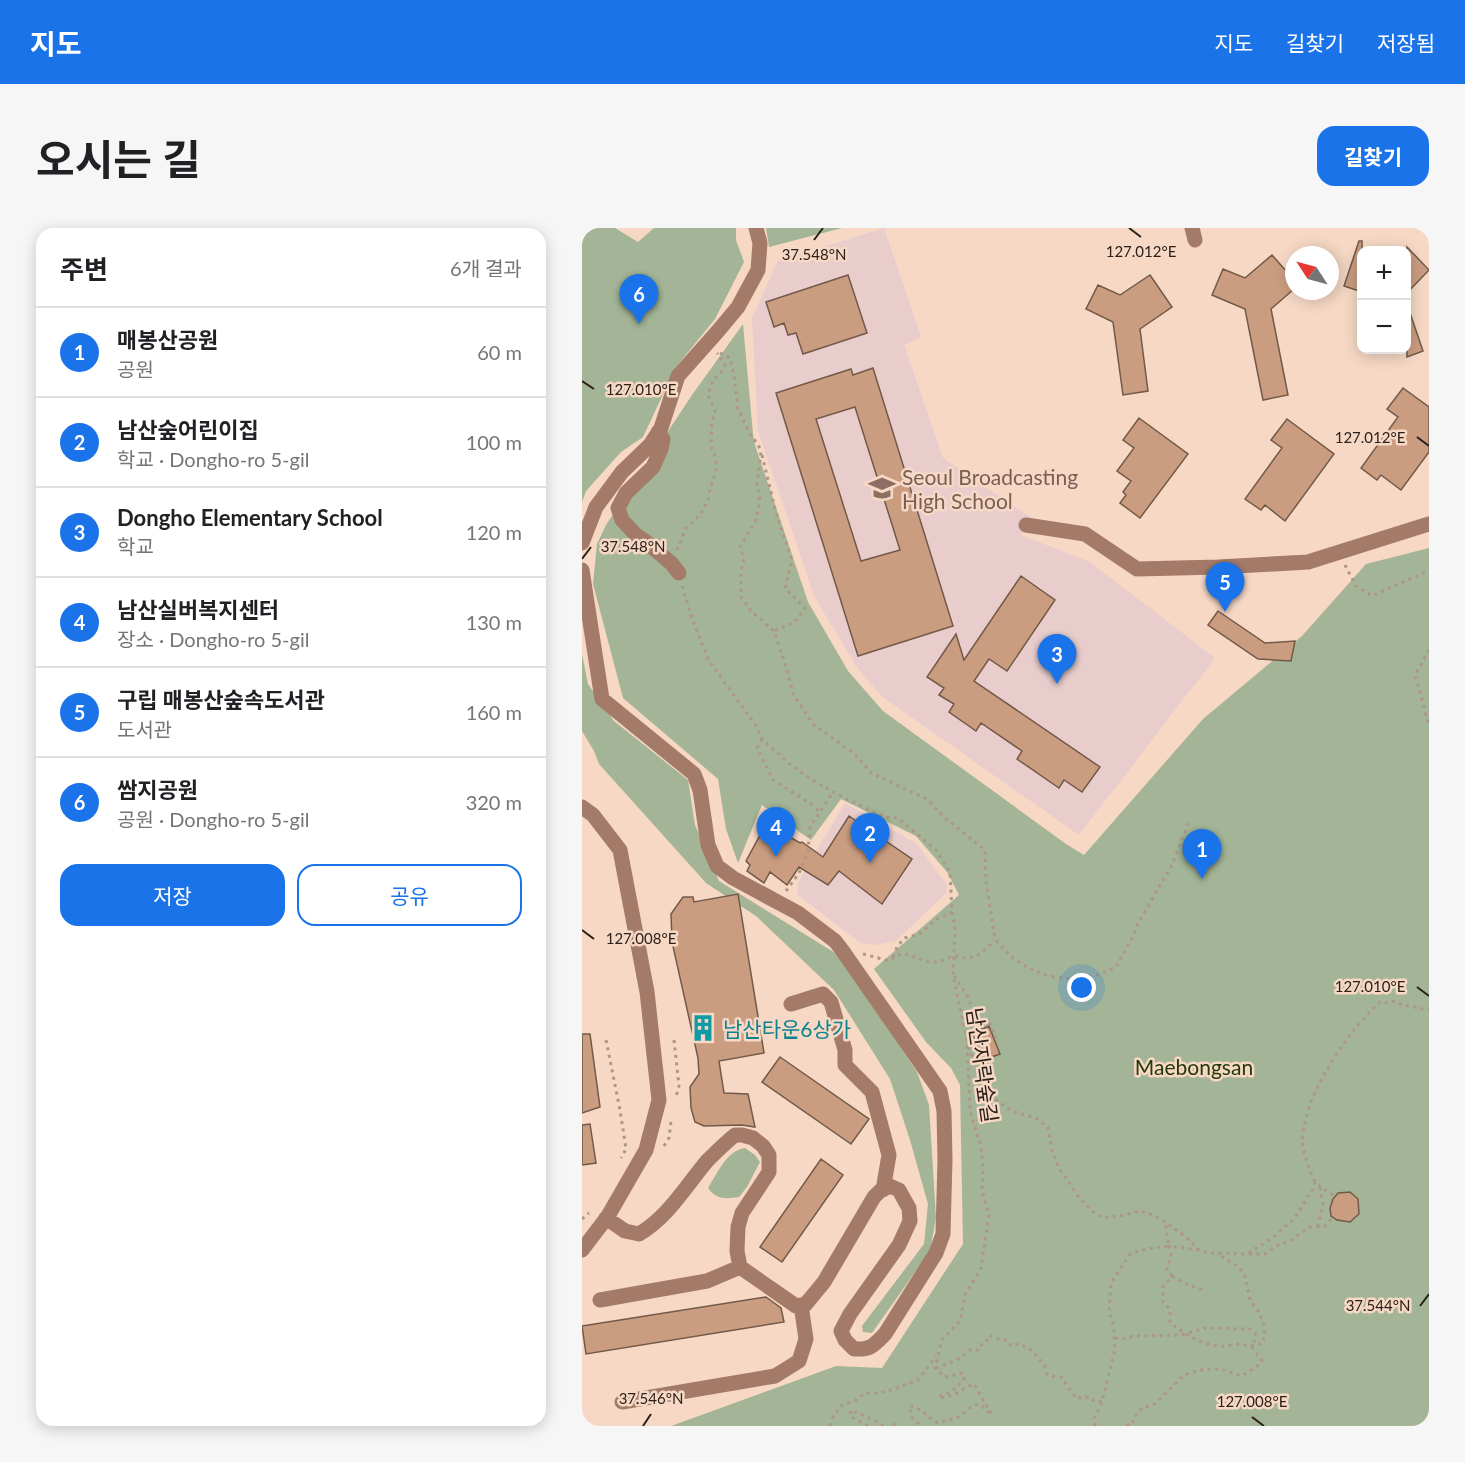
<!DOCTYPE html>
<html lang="ko">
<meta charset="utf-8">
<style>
body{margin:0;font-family:Lato,"Noto Sans KR",sans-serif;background:#f6f6f6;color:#202124}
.controls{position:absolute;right:18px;top:18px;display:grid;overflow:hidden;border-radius:12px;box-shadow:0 3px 15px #0003}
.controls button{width:54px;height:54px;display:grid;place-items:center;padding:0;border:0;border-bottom:2px solid #e0e0e0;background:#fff;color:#202124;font:30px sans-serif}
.compass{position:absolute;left:703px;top:18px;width:54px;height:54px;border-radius:50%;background:#fff;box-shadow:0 3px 15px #0003;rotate:306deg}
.you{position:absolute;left:500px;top:760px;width:21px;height:21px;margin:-15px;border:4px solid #fff;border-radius:50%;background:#1a73e8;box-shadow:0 0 0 9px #1a73e833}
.badge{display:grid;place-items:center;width:39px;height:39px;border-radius:50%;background:#1a73e8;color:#fff;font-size:20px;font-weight:700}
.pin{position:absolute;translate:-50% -50px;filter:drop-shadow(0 2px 3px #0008)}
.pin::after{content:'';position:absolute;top:32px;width:21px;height:18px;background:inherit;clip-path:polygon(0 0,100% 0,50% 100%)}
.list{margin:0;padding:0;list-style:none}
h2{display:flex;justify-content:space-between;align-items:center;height:78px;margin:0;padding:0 24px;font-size:26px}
h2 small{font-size:20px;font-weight:400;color:#757577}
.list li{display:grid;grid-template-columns:39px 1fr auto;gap:18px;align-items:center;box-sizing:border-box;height:90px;padding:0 24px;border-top:2px solid #e0e0e0}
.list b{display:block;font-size:22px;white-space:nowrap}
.list p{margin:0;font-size:20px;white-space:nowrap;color:#757577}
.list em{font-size:20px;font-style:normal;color:#757577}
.actions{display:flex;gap:12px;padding:18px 24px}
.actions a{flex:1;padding:14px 0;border:2px solid #1a73e8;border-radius:18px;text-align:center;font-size:21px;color:#1a73e8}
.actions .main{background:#1a73e8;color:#fff}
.map{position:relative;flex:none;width:847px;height:1198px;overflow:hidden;border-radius:18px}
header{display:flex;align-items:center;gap:36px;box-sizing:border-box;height:84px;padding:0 30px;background:#1a73e8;color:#fff}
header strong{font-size:28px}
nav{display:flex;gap:33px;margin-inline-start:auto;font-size:21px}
.intro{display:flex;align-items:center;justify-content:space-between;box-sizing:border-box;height:144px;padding:0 36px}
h1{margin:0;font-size:42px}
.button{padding:15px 27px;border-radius:18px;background:#1a73e8;color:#fff;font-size:21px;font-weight:700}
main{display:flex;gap:36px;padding:0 36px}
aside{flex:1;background:#fff;border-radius:18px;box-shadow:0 3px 15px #0003}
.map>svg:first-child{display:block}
</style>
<header>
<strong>지도</strong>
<nav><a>지도</a><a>길찾기</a><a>저장됨</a></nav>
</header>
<div class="intro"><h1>오시는 길</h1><a class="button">길찾기</a></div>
<main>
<aside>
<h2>주변<small>6개 결과</small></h2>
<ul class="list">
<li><span class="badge">1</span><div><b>매봉산공원</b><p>공원</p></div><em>60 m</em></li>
<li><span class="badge">2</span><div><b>남산숲어린이집</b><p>학교 · Dongho-ro 5-gil</p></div><em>100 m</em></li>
<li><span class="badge">3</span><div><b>Dongho Elementary School</b><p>학교</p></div><em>120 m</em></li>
<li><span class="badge">4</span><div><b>남산실버복지센터</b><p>장소 · Dongho-ro 5-gil</p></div><em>130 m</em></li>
<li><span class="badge">5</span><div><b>구립 매봉산숲속도서관</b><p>도서관</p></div><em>160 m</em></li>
<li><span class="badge">6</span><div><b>쌈지공원</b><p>공원 · Dongho-ro 5-gil</p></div><em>320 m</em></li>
</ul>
<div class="actions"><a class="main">저장</a><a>공유</a></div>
</aside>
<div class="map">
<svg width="847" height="1198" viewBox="0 0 847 1198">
<rect width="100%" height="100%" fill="#f6d8c5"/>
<path fill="#e8cdcc" d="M 302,0 L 339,109 L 322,117 L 361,230 L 448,289 L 439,307 L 508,334 L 633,430 L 497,607 L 299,468 L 275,439 L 233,370 L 176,203 L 170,90 L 196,33 Z
M 263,575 L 335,616 L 365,657 L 364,665 L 314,713 L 293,717 L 277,714 L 215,666 L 216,654 Z"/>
<path fill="#a3b596" d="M 0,0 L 33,0 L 56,14 L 72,0 L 154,0 L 154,12 L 162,34 L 133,91 L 94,139 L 61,209 L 39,224 L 4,263 L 0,274 Z
M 184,0 L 260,0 L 187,19 Z
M 161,96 L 171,206 L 173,217 L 226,374 L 266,443 L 301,483 L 484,616 L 502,627 L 621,491 L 720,408 L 784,336 L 847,320 L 847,1198 L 89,1198 L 254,1138 L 300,1140 L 381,1016 L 378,857 L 369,840 L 344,814 L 292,741 L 377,667 L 365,644 L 334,608 L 259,571 L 229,612 L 180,577 L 156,635 L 144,601 L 136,551 L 41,470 L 11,356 L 15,316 L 24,297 L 110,167 Z
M 0,426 L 6,456 L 32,493 L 106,552 L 113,597 L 137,653 L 258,728 L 335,844 L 347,877 L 354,990 L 348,1023 L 290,1105 L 281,1104 L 280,1098 L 342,1016 L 346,976 L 328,912 L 308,851 L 252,762 L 174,688 L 124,655 L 17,536 L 12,523 L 0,503 Z
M 163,920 L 173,927 L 178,934 L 165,959 L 157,969 C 143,971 135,972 126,960 C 135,946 145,922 163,920 Z"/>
<path fill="#ca9d80" stroke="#725948" stroke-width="1.5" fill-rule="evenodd" d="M 777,13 L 780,13 L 780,64 L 762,58 Z
M 825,19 L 847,42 L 825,65 Z
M 690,27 L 712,52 L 712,61 L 689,81 L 706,167 L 681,172 L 663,81 L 630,67 L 641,41 L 663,50 Z
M 266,47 L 285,105 L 221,126 L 214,105 L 206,107 L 202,95 L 192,99 L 184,74 Z
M 568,47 L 590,79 L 558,101 L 566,163 L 541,167 L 531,94 L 504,81 L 516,57 L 538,67 Z
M 825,82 L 827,82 L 841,123 L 825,129 Z
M 291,140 L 371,398 L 276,428 L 194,165 L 269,141 L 271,147 ZM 273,179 L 318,322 L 279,333 L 234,191 Z
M 821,160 L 847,179 L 847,224 L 819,262 L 799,247 L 795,252 L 779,240 L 816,189 L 805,181 Z
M 557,190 L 606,226 L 558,290 L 538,275 L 544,267 L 541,264 L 549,253 L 535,243 L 552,220 L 541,212 Z
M 705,191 L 752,226 L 703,293 L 683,277 L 679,282 L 663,271 L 700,220 L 689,212 Z
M 439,348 L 473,372 L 425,443 L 407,431 L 392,453 L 518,539 L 500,564 L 482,552 L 477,560 L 435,531 L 440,523 L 399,495 L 394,503 L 367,484 L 372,476 L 357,467 L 362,460 L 345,449 L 374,406 L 382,432 Z
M 636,383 L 683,415 L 713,413 L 709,433 L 676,431 L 626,397 Z
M 267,588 L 330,631 L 300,676 L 257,643 L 246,657 L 217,639 L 205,657 L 188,644 L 182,655 L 165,643 L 168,637 L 164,633 L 183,598 L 194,604 L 196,602 L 218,615 L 220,614 L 241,629 Z
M 156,666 L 182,825 L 137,833 L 142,865 L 166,866 L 173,899 L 160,897 L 122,898 L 113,894 L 109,880 L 108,859 L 117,846 L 116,830 L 90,714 L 89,686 L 101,669 L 111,669 L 112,674 Z
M 407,798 L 418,826 L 401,832 L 390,805 Z
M 0,806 L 8,806 L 18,879 L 0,885 Z
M 198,829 L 287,891 L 269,916 L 180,854 Z
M 8,896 L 14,935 L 0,937 L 0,897 Z
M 239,931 L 261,947 L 200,1034 L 178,1019 Z
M 768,964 L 776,971 L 777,986 L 768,994 L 755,992 L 749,988 L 748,980 L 751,971 L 756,965 Z
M 184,1069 L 199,1080 L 202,1094 L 4,1126 L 0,1098 Z"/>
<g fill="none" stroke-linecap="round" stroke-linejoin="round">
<path stroke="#ad9688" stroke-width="3" stroke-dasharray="3 4.5" stroke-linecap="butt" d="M 138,125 L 148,130 L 152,147 L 156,181 L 169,208 L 176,216 L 179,224 L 175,256 L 178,272 L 174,292 L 158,319 L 162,330 L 159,344 L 159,369 L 170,384 L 192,403 L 205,442 L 211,466 L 232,497 L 273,526 L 289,545 L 345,571 L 363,590 L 403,622 L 404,653 L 413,711 L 428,728 L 446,740 L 466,748 L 491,751 L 515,747 L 534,739 L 551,708 L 555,697 L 590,637 L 607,593
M 180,227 L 194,285 L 210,332 L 203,360 L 223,380 L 213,394 L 192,403
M 95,322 L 104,300 L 118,287 L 126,273 L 128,261 L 134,244 L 134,230 L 130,221 L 129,213 L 130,196 L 133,182 L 126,167 L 131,152 L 140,143 L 143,137 L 135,125
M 763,337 L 774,358 L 790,368 L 841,345 L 847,345
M 100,358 L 111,393 L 127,433 L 175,499 L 180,511 L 209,537 L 224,548 L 251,564 L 302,589 L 316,590 L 354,622 L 368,644 L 370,684 L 373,701 L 371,747 L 385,812 L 388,883 L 399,919 L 401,941 L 400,961 L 407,987 L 399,1040 L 383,1067 L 378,1093 L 360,1112 L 353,1140 L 363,1149 L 381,1145 L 382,1152 L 370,1163 L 356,1169 C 368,1172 381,1160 392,1156 L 410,1187 L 397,1176 L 390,1178 L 377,1189 L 356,1195 C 345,1190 340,1179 327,1178 L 331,1191 L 339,1198
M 847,422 L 833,447 L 847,497
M 180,511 L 175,520 L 191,552 L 229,576 L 238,584
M 204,663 L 217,645 L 226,623 L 228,599 L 251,564
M 281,726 L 308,733 C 321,718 334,732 348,734 C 357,735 363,731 371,728 C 375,727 380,730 385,730 C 396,730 406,720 412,712
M 311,729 L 316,717 L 323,710 L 339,705 L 355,691 L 370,684
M 372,748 L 385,767 L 393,786 L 408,796 L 414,810
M 386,811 L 393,801 L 408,796
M 24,812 L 38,882 L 44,921 L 39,930
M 92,812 L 97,858 L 94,869
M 386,819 L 408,868 L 430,883 L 453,890 L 466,899 L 470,923 L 477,940 L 498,971 L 513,985 L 521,990 L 544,987 L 557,983 L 566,985 L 582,993 L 603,1008 L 618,1023 L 632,1025 L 665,1026 L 690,1010 L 712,991 L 731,961 L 733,954
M 82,918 L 87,910 L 89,893
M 751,967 C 746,963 736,958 733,953 C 728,945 721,923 720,913 C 720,909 721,904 722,899 C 729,858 767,802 798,774 L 807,775 L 813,773 C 823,779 822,777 832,779 C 837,779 841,782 847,782
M 0,991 L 7,985
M 736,999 L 741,976 L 738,959
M 617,1022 L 587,1018 L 589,1027 L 585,1042 L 590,1048 L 581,1059 L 581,1074 L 588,1081 L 588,1094 C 601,1106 625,1120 644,1118 C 647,1118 650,1116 653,1116 C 665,1116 667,1120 681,1115 L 683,1100 L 677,1084 L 668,1072 L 663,1049 L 657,1039 L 635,1026
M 667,1026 L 683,1026 L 694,1018 L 709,1012 L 728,999 L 743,998 L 751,989
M 590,1048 L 602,1055 L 622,1062
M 533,1110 L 539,1111 L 552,1108 L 600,1107 L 623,1100 L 668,1101 L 673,1105 L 674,1109 L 670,1119 L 680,1133 L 673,1140 L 659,1148 L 639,1141 L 617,1142 L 602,1147 L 574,1175 L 568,1178 L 561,1179 L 551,1191 L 551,1198
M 354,1140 C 365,1136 379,1132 387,1122 L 396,1122 L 397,1118 L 404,1114 L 407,1107 L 416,1111 L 427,1113 L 428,1117 L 438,1116 L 451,1123 L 455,1129 L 462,1136 L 465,1146 L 468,1148 L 479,1149 L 494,1170 L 496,1169 L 501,1171 L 506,1169 L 510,1172 L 520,1174
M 248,1198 L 251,1189 L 260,1177 L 273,1173 L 283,1165 L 297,1165 L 309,1162 L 336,1152 L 354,1128
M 286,1198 L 268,1188 L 269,1182 L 296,1194 L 302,1198
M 311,1198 L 313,1196 L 316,1198
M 513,1198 L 512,1190 L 520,1174 L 533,1121 L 532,1099 L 527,1084 L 529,1055 L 548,1026 L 559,1022 L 587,1018 L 583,994
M 545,1198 L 549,1192"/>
<path stroke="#a37b68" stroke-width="15" d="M 610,0 L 613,12
M 76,204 L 81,211 L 79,221 L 71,239 L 44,265 L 36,280 L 40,292 L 54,307 L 63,313 L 89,335 L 97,345
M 444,297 L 503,306 L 555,341 L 637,339 L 726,334 L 847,296
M 0,315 L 14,279 L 40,244 L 68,217 L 79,200 L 96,148 L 136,103 L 156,79 L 176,42 L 178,15 L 174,0
M 0,342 L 20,471 L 112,546 L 118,562 L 126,617 L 135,638 L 151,650 L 216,685 L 253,713 L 260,722 L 358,863 L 362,883 L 363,932 L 361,1006 L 354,1025 L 303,1106 C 292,1117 289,1122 272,1121 L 263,1112 L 259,1103 L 268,1086 L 317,1017 L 328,993 L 327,980 L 323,973 L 317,962 L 308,958 L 298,963 L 292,969 L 242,1054 L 223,1077 L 214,1078 L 158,1039 L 155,1023 L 156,999 L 160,985 L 187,944 L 187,927 L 181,918 L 171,910 L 160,907 L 153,907 C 143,915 134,924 125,933 C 104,958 86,989 57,1006 L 43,1003 L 24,990
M 0,579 L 11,587 L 38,622 L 65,764 L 77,872 L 64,922 L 26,988 L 0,1022
M 209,776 L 241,766 L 249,774 L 263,822 L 263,837 L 290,864 L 307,927 L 301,962
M 18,1072 L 125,1053 L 158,1039
M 40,1174 L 193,1148 L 217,1133 L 224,1111 L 219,1077"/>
</g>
<path fill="none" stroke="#2b201a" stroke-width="2" d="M 547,0 L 559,9M 232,12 L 241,0M 0,153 L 12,161M 835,209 L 847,218M 0,331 L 9,319M 0,702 L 12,711M 835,759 L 847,768M 838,1078 L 847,1066M 670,1189 L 682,1198M 61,1198 L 69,1186"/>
<defs>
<symbol id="school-bare" viewBox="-9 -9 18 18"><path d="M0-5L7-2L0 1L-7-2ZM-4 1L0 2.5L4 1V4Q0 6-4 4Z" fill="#8d6e63" stroke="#f6d8c5" stroke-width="2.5" paint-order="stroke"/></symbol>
<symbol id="building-bare" viewBox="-9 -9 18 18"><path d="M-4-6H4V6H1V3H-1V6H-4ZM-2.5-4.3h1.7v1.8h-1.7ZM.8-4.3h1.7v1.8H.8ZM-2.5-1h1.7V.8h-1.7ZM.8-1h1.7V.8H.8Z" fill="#0f9aa8" stroke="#f6d8c5" stroke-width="2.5" paint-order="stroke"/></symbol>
</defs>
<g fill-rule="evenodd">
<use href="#school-bare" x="281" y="241" width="38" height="38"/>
<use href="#building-bare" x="102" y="781" width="38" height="38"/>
</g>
<g text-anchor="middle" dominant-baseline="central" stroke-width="5" stroke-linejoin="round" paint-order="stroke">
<g font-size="21" fill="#785e54" stroke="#f6d8c5" text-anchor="start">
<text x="320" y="248">Seoul Broadcasting<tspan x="320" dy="24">High School</tspan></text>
</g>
<g font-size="21" fill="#0d838f" stroke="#f6d8c5" text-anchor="start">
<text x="141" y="800">남산타운6상가</text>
</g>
<g font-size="21" fill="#2b201a" stroke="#f6d8c5">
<text transform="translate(401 837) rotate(82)">남산자락숲길</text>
</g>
<g font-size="21" fill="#233a09" stroke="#f6d8c5">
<text x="612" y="838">Maebongsan</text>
</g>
</g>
<g font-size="15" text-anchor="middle" fill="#2b201a" stroke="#f6d8c5" stroke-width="5" stroke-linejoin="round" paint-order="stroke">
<text x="559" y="29">127.012°E</text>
<text x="232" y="32">37.548°N</text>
<text x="59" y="167">127.010°E</text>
<text x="788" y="215">127.012°E</text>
<text x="51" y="324">37.548°N</text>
<text x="59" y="716">127.008°E</text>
<text x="788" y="764">127.010°E</text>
<text x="796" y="1083">37.544°N</text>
<text x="69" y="1176">37.546°N</text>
<text x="670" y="1179">127.008°E</text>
</g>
</svg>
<div class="controls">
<button>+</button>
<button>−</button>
</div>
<svg class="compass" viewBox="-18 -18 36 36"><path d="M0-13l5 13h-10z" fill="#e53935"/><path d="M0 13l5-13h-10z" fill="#757577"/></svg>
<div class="you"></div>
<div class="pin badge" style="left:620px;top:651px">1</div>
<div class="pin badge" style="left:288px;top:635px">2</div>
<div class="pin badge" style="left:475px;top:456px">3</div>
<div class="pin badge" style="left:194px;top:629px">4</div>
<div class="pin badge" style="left:643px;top:384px">5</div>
<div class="pin badge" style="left:57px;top:96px">6</div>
</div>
</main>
